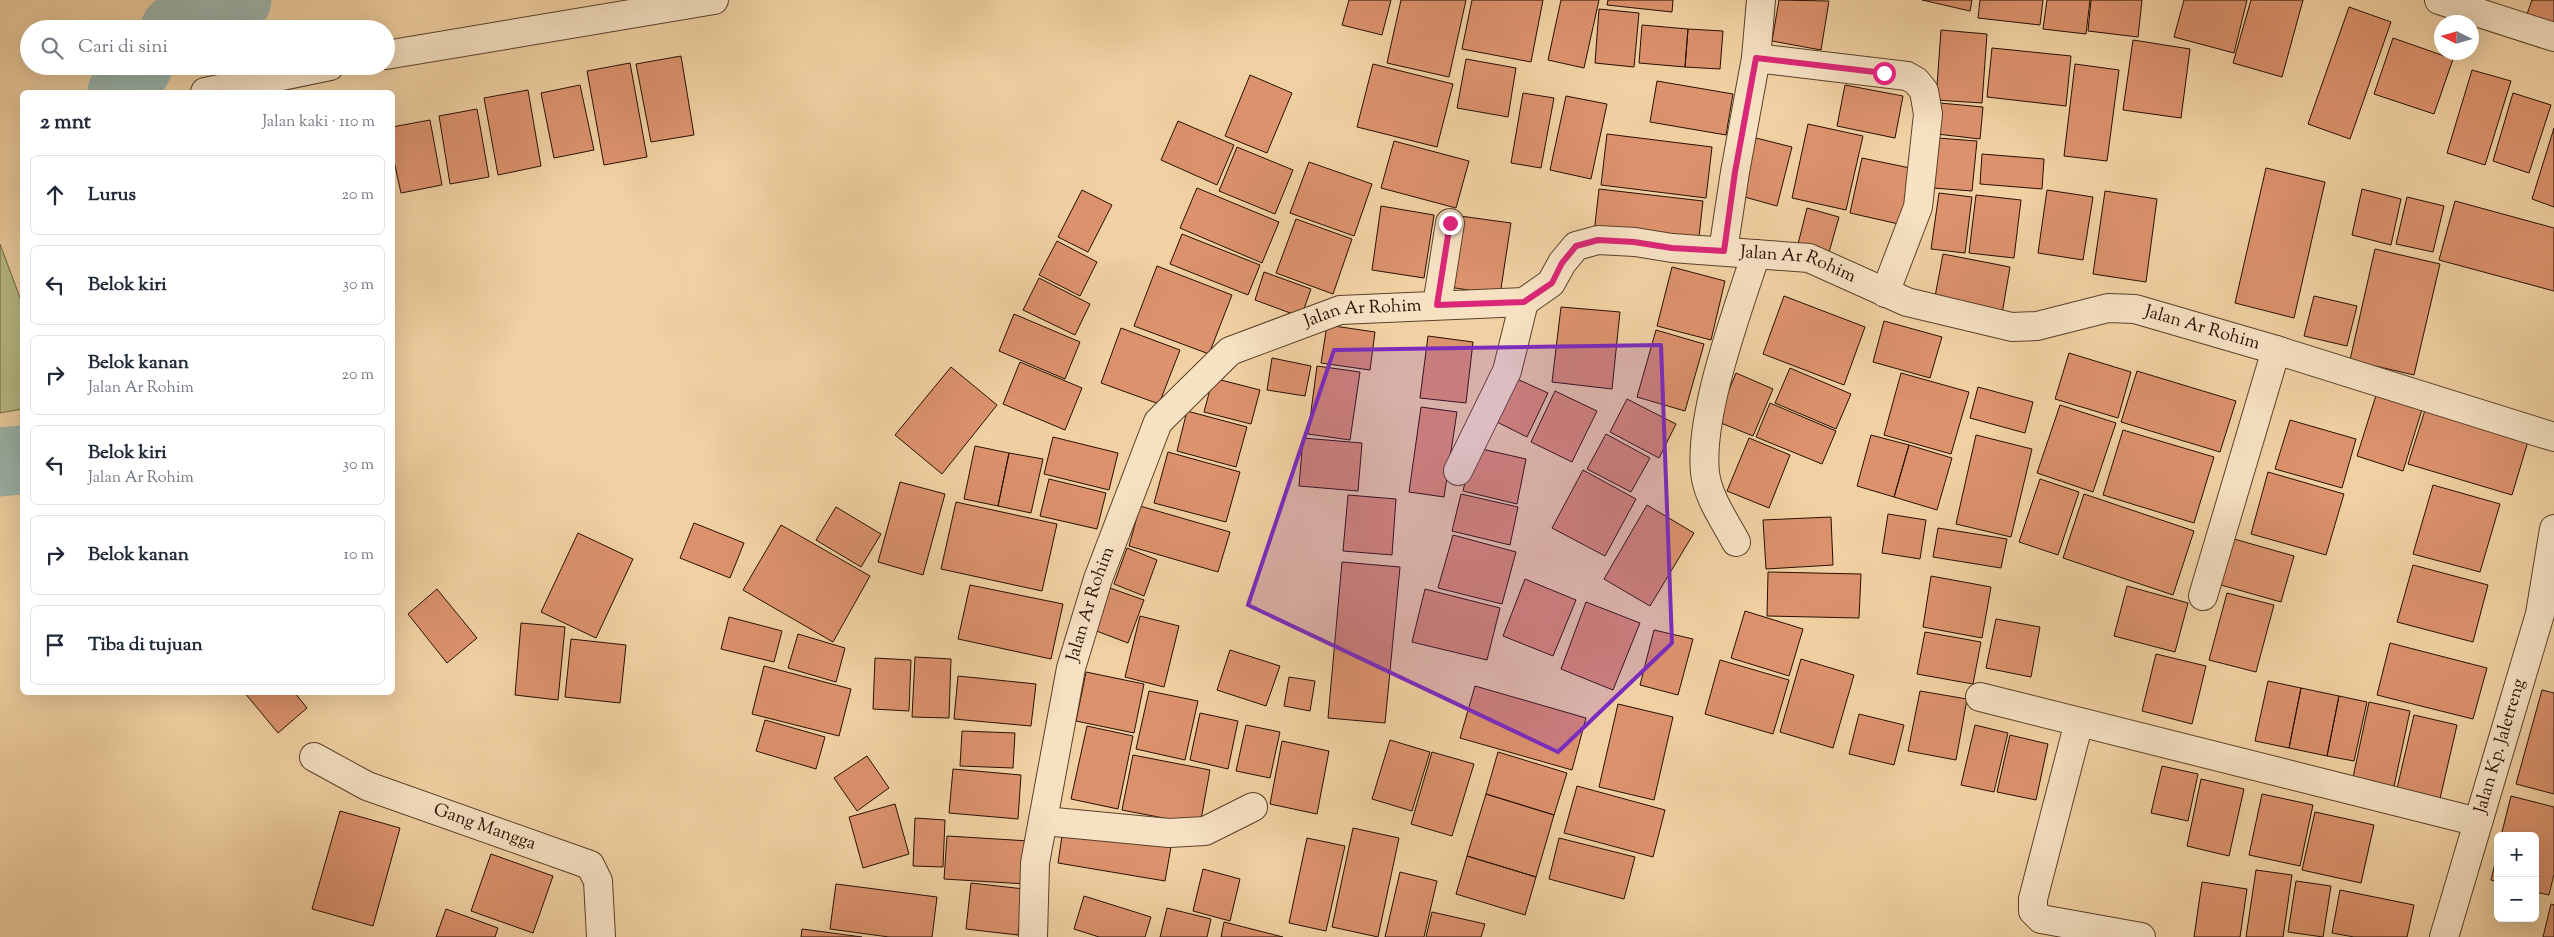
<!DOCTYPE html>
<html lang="id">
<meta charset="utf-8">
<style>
body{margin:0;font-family:"Sorts Mill Goudy",serif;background:#f6f6f7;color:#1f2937}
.controls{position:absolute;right:15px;bottom:15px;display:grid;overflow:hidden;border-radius:8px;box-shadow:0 5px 20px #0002}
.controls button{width:45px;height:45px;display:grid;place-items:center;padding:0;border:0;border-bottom:1px solid #e0e1e3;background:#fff;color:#1f2937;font:25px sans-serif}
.compass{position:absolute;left:2434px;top:15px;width:45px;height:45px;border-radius:50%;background:#fff;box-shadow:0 5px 20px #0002;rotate:275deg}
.stop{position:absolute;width:15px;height:15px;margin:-11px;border:4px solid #db2777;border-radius:50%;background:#fff}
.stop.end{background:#db2777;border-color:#fff;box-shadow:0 1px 5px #0008}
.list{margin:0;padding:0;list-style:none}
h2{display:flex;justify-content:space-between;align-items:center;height:65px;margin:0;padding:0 20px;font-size:21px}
h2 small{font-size:16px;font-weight:400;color:#747a83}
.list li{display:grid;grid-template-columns:32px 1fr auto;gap:15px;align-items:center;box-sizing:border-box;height:80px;margin:0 10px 10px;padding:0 10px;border:1px solid #e0e1e3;border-radius:8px}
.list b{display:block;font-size:19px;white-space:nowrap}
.list p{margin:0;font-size:16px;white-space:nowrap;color:#747a83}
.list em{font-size:16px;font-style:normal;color:#747a83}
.icon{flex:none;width:28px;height:28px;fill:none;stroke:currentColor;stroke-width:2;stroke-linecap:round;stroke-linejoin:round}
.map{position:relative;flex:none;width:2554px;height:937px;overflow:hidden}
.search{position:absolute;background:#fff;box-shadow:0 5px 20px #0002;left:20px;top:20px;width:375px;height:55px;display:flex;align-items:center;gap:12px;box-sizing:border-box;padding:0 18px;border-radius:28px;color:#747a83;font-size:19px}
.panel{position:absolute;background:#fff;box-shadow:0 5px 20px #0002;left:20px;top:90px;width:375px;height:605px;border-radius:8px}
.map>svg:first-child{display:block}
</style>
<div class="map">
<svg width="2554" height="937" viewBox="0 0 2554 937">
<rect width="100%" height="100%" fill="#f1d1a3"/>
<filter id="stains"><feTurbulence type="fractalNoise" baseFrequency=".004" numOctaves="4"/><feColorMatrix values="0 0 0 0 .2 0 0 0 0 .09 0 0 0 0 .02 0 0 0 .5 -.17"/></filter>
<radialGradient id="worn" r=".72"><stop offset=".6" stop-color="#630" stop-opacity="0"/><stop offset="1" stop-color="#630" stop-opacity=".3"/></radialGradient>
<path fill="#b9bc86" stroke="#706644" d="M 0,244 L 22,303 L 22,409 L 0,413 Z"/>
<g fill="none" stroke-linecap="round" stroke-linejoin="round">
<path stroke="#9cb6ad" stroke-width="69" d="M 175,29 L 237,0
M 122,92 L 138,66
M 0,462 L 22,460"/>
</g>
<path fill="#dc926d" stroke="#270f01" d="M 1349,0 L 1391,0 L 1382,35 L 1342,25 Z
M 1401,0 L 1466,0 L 1449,77 L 1387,63 Z
M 1472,0 L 1543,0 L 1531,62 L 1462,49 Z
M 1561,0 L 1599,0 L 1584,68 L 1548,60 Z
M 1608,0 L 1673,0 L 1672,12 L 1607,5 Z
M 1779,0 L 1829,1 L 1821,50 L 1772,41 Z
M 1922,0 L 1972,0 L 1970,11 Z
M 1980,0 L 2043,0 L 2040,25 L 1978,18 Z
M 2047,0 L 2090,0 L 2086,34 L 2043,29 Z
M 2091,0 L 2142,0 L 2138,37 L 2088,31 Z
M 2184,0 L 2247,0 L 2234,53 L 2174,37 Z
M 2251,0 L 2303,0 L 2282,77 L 2233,63 Z
M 2532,0 L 2554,0 L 2554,27 L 2526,17 Z
M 2349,7 L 2391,22 L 2350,139 L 2308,124 Z
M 1599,9 L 1639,13 L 1634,67 L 1595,63 Z
M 1642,25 L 1688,29 L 1685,67 L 1639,63 Z
M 1688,29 L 1723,31 L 1720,69 L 1685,67 Z
M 1941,30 L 1987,34 L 1982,103 L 1936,100 Z
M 2393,38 L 2453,59 L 2434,114 L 2374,94 Z
M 2133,40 L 2190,49 L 2181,118 L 2123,110 Z
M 1992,48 L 2071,56 L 2066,106 L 1987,97 Z
M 681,56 L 694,135 L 651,142 L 636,64 Z
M 1466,59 L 1516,68 L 1508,117 L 1457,108 Z
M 630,63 L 647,157 L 604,165 L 587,71 Z
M 1373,64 L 1453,84 L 1437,147 L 1357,127 Z
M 2075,64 L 2119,70 L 2107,161 L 2064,156 Z
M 2472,70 L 2511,81 L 2485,165 L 2447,153 Z
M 1250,75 L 1292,93 L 1267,153 L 1225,136 Z
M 1657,81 L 1733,94 L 1726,135 L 1650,122 Z
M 580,85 L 594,150 L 554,158 L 541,93 Z
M 1845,85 L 1903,96 L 1895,138 L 1837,126 Z
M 528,90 L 541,166 L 498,175 L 484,98 Z
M 1523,93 L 1554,98 L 1541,168 L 1511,163 Z
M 2513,93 L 2551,105 L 2529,173 L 2493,161 Z
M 1566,96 L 1607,104 L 1591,179 L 1550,170 Z
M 1940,103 L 1983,107 L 1980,139 L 1937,134 Z
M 477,109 L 489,177 L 450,184 L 439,116 Z
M 430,120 L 442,185 L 401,193 L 392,152 L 392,127 Z
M 1178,121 L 1234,145 L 1217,185 L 1161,160 Z
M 1808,124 L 1863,136 L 1846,210 L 1792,198 Z
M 2554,128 L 2554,207 L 2532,199 Z
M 1607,134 L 1712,147 L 1706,198 L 1601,185 Z
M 1756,138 L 1792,147 L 1777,206 L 1741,196 Z
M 1938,138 L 1977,141 L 1972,191 L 1933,188 Z
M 1394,141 L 1469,161 L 1456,208 L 1381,188 Z
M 1237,147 L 1293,170 L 1275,214 L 1219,191 Z
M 1982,154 L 2044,159 L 2042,189 L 1980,184 Z
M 1862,158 L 1915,169 L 1903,225 L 1850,213 Z
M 1309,162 L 1372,184 L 1354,236 L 1290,213 Z
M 2266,168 L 2325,182 L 2294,318 L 2235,303 Z
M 1197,188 L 1279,222 L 1262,263 L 1180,228 Z
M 1599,189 L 1703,201 L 1698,246 L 1594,233 Z
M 2362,189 L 2401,199 L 2391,245 L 2352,235 Z
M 1082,190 L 1112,205 L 1088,252 L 1058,237 Z
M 2047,190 L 2093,197 L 2083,260 L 2038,253 Z
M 2105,191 L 2157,199 L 2146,282 L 2093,274 Z
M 1939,193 L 1972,197 L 1965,253 L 1931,249 Z
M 1976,195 L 2021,200 L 2014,258 L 1969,253 Z
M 2407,197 L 2444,206 L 2433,252 L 2396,244 Z
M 2455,201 L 2554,228 L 2554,291 L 2439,260 Z
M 1381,206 L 1434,215 L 1424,278 L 1372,270 Z
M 1807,208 L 1839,217 L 1828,256 L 1797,248 Z
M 1460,216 L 1511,223 L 1500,295 L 1449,287 Z
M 1296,219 L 1352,239 L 1333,294 L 1276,273 Z
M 1182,234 L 1260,265 L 1248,295 L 1170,264 Z
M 1057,241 L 1097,262 L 1080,296 L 1039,275 Z
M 2375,249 L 2440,264 L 2414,375 L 2350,360 Z
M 1943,254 L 2010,267 L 2002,314 L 1934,302 Z
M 1157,266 L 1232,295 L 1209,354 L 1134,326 Z
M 1672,267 L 1725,281 L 1711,340 L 1657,326 Z
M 1264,272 L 1311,289 L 1301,317 L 1255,300 Z
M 1039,278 L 1090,304 L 1075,335 L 1023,310 Z
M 1784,296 L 1865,327 L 1844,385 L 1763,354 Z
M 2314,296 L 2357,306 L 2347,346 L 2304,336 Z
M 1561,307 L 1620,312 L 1612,389 L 1552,382 Z
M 1014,314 L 1080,342 L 1065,379 L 999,351 Z
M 1884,321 L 1942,337 L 1930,378 L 1873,362 Z
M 1327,325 L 1375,332 L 1370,370 L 1321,363 Z
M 1121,328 L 1180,350 L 1159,404 L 1101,383 Z
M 1656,330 L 1704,344 L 1685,411 L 1637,397 Z
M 1428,336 L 1473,342 L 1466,403 L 1420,398 Z
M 2069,353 L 2131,372 L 2118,418 L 2055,399 Z
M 1272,358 L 1311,366 L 1305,396 L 1267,390 Z
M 1020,362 L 1082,388 L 1065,430 L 1003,404 Z
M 1317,366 L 1360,372 L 1350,440 L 1308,434 Z
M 951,367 L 997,405 L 942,474 L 895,435 Z
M 1790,368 L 1851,394 L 1836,429 L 1775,403 Z
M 2137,371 L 2236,401 L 2220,452 L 2121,422 Z
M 1736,373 L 1773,389 L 1753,436 L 1716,421 Z
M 1901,373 L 1969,392 L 1951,454 L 1884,435 Z
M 1213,378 L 1260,390 L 1251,424 L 1204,412 Z
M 1517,379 L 1548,393 L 1527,437 L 1497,422 Z
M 1978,387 L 2033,402 L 2025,433 L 1970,418 Z
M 2378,389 L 2424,403 L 2403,471 L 2357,456 Z
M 1555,391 L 1597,411 L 1572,462 L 1531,442 Z
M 1627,399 L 1676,424 L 1659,458 L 1610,432 Z
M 1770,403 L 1836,431 L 1822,464 L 1756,437 Z
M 2060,405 L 2116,423 L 2093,492 L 2037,473 Z
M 1421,407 L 1457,412 L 1444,497 L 1409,492 Z
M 2426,407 L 2529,438 L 2512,495 L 2408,464 Z
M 1187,411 L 1247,427 L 1236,467 L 1177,451 Z
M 2290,420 L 2356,439 L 2342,488 L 2275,469 Z
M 2123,430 L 2214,457 L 2194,523 L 2103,495 Z
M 1606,434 L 1650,458 L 1631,492 L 1587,469 Z
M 1871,435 L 1909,445 L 1894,497 L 1857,486 Z
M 1976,435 L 2032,449 L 2011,537 L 1956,524 Z
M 1053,437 L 1118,453 L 1109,490 L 1044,474 Z
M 1303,438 L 1362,443 L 1358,491 L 1299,486 Z
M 1749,438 L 1790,455 L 1769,508 L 1727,491 Z
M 1909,445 L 1952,458 L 1937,510 L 1894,497 Z
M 975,446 L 1009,453 L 998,506 L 964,499 Z
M 1473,447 L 1526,459 L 1517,504 L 1463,491 Z
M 1168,452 L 1240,472 L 1226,522 L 1154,503 Z
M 1009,453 L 1043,459 L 1031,513 L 998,506 Z
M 1583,470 L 1636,499 L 1605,556 L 1552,528 Z
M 2268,472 L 2344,494 L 2326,555 L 2251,534 Z
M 1049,479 L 1106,493 L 1097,529 L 1040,516 Z
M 2040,479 L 2079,492 L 2058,555 L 2019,542 Z
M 900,482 L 945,494 L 923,575 L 878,562 Z
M 2433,485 L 2500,504 L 2480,572 L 2413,554 Z
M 1461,494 L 1518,507 L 1510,545 L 1452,531 Z
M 2084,494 L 2194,531 L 2173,595 L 2063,558 Z
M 1348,495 L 1396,499 L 1392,555 L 1343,551 Z
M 956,502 L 1057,524 L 1042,591 L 941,569 Z
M 1647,505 L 1694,533 L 1650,606 L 1604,579 Z
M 1140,506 L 1230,532 L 1218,572 L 1129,546 Z
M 836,507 L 881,534 L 861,567 L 816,540 Z
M 1888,514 L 1926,520 L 1920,559 L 1882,553 Z
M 1831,517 L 1833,565 L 1766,569 L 1763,520 Z
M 694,523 L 744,543 L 730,578 L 680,558 Z
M 781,525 L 870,576 L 833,642 L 743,590 Z
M 1938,528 L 2007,539 L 2001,568 L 1933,557 Z
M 578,533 L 633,559 L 596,638 L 541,612 Z
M 1453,535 L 1516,552 L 1502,604 L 1438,588 Z
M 2234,539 L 2294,556 L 2281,602 L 2221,585 Z
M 1127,548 L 1157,560 L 1144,596 L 1114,584 Z
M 1342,562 L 1400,567 L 1385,723 L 1328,718 Z
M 2413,565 L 2488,585 L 2473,642 L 2397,622 Z
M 1768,572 L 1861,574 L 1859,618 L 1767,616 Z
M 1931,576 L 1991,587 L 1982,638 L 1923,627 Z
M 1525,579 L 1576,600 L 1553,656 L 1503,636 Z
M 970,585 L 1063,604 L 1051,659 L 958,639 Z
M 2127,586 L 2188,603 L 2175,652 L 2114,636 Z
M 1110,588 L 1144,600 L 1128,643 L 1094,630 Z
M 437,589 L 477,638 L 447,663 L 408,614 Z
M 1425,589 L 1500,608 L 1487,660 L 1412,642 Z
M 2227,593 L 2274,605 L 2256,672 L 2209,660 Z
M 1586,602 L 1640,623 L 1613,690 L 1561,669 Z
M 1745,611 L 1803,629 L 1789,676 L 1731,658 Z
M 1140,616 L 1179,626 L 1164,687 L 1125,677 Z
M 729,617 L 782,631 L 774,662 L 721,649 Z
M 1996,619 L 2040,627 L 2031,677 L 1986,668 Z
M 521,623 L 565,627 L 558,700 L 515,695 Z
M 1654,630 L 1693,639 L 1678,695 L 1640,685 Z
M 1925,632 L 1981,642 L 1973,684 L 1917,674 Z
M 798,634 L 845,648 L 836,682 L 788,668 Z
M 571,639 L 626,645 L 620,703 L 565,697 Z
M 2390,643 L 2487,668 L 2473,719 L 2377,695 Z
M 1230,650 L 1280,666 L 1266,706 L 1217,690 Z
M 2156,654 L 2206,666 L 2192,724 L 2142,711 Z
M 915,657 L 951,659 L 949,718 L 912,717 Z
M 875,658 L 911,660 L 909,711 L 873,709 Z
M 1801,659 L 1854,675 L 1833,748 L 1780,732 Z
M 1720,660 L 1789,680 L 1773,734 L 1705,714 Z
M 764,666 L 851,689 L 839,736 L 752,714 Z
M 1086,672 L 1144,684 L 1134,733 L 1076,721 Z
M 958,676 L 1036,684 L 1031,726 L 954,719 Z
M 1289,677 L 1315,681 L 1310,711 L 1284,706 Z
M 2268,681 L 2301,688 L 2289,748 L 2255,741 Z
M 1475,686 L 1586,718 L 1572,770 L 1460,738 Z
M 2301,688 L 2339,696 L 2327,756 L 2289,748 Z
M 2542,690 L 2554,693 L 2554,794 L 2516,784 Z
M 1149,691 L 1198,701 L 1185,760 L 1136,749 Z
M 1920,691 L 1967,699 L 1956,760 L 1908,751 Z
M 244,692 L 294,692 L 307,708 L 278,733 Z
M 2339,696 L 2367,702 L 2354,761 L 2327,756 Z
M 2369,702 L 2410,711 L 2393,791 L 2352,782 Z
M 1618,704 L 1673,717 L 1654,800 L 1599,787 Z
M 1200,713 L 1238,721 L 1228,769 L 1190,760 Z
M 1859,714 L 1904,725 L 1894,765 L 1849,754 Z
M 2414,715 L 2457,725 L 2439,803 L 2396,793 Z
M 765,720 L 825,737 L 816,769 L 756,751 Z
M 1246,725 L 1280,732 L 1270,778 L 1236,771 Z
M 1975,725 L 2008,733 L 1994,792 L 1961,785 Z
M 1087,726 L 1133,736 L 1118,809 L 1071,799 Z
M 962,731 L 1015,733 L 1013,768 L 960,766 Z
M 2010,735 L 2048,744 L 2036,800 L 1997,792 Z
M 1390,740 L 1430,752 L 1412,811 L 1372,799 Z
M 1282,741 L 1329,751 L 1317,814 L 1270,804 Z
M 1432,752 L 1474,764 L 1452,836 L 1411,824 Z
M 1498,752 L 1567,773 L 1554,815 L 1486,794 Z
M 1133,755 L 1210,770 L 1200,825 L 1122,810 Z
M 867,756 L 889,788 L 857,811 L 834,778 Z
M 2162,766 L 2198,774 L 2188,821 L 2151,813 Z
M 953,769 L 1021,775 L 1018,819 L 949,813 Z
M 2201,779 L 2244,789 L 2229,856 L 2187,846 Z
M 1577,786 L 1665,810 L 1653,857 L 1564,833 Z
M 1486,794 L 1554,815 L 1536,877 L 1467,856 Z
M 2262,794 L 2313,805 L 2300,866 L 2249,855 Z
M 2511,796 L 2554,807 L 2554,874 L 2549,895 L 2535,892 L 2535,836 L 2501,836 Z
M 895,804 L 909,854 L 863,868 L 849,817 Z
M 340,811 L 400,828 L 373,926 L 312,909 Z
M 2315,812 L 2374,825 L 2361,883 L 2302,870 Z
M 915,818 L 945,820 L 943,867 L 913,866 Z
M 1353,828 L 1399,838 L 1378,937 L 1332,927 Z
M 1063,829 L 1171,847 L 1165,881 L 1058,863 Z
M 947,836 L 1029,841 L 1026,884 L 944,879 Z
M 1307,838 L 1345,846 L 1326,931 L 1289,923 Z
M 1559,838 L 1635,857 L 1624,899 L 1549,879 Z
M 2498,851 L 2498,882 L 2491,880 Z
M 491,854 L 553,876 L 533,933 L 471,911 Z
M 1467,856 L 1536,877 L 1525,915 L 1456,894 Z
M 1203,869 L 1240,879 L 1230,921 L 1193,911 Z
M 2256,870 L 2292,875 L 2283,937 L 2246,937 Z
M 1400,872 L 1437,881 L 1424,937 L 1385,937 Z
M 2296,881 L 2331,886 L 2323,937 L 2288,932 Z
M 2202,882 L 2247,889 L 2240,937 L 2194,937 Z
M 971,883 L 1024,889 L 1018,935 L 966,929 Z
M 836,884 L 937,897 L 932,937 L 889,937 L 830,929 Z
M 2340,890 L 2414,905 L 2407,937 L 2354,937 L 2332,933 Z
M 1084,896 L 1151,917 L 1145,937 L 1099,937 L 1074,929 Z
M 2551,904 L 2554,905 L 2554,937 L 2543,937 Z
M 1167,908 L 1211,919 L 1207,937 L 1160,937 Z
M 446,909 L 498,928 L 495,937 L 436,937 Z
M 1432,912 L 1485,924 L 1481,937 L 1426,937 Z
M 1224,922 L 1283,937 L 1221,937 Z
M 802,929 L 862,937 L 801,937 Z"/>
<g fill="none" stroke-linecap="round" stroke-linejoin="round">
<defs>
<g id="minor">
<path d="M 2439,0 L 2554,37"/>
<path d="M 386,55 L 714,0"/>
<path d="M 1756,58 L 1761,0"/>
<path d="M 205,92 L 330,66"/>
<path d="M 1723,251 L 1735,172 L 1756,58 L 1907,76 L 1916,81 L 1924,91 L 1928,114 L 1918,207 L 1885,293"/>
<path d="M 1437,305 L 1450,223"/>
<path d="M 1458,471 L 1507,371 L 1524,302"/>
<path d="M 1736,542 C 1725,521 1708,498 1705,473 C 1699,414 1737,312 1756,254"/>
<path d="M 2203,596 L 2276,350"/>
<path d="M 1980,697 L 2478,822"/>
<path d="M 2079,722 L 2033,899 L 2033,911 L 2041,919 L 2141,937"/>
<path id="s1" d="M 314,757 L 367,786 L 590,865 L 598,881 L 601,937"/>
<path d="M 1044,821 L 1169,833 L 1205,831 L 1253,807"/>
<path id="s2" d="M 1033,937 L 1035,863 L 1071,668 L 1098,579 L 1158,422 L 1230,351 L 1340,310 L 1524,302 L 1551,283 L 1562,263 L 1576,246 L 1598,240 L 1635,242 L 1672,248 L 1809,258 L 1907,302 L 2012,327 L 2037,326 L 2108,308 L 2135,309 L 2276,350 L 2554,437"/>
<path id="s3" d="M 2444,937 L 2540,614 L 2554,529"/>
</g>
</defs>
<use href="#minor" stroke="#5a402a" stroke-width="30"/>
<use href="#minor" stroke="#f6e1c3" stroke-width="28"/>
</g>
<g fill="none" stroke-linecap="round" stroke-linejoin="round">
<path stroke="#db2777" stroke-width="6" d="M 1450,223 L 1437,305 L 1524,302 L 1552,283 L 1562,263 L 1576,246 L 1598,240 L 1634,242 L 1672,248 L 1724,251 L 1735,172 L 1756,58 L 1884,73"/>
</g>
<path fill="#7b2cbf" fill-opacity="0.2" stroke="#7b2cbf" stroke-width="4" stroke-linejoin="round" d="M 1661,345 L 1672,643 L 1558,752 L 1248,605 L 1334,350 Z"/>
<g text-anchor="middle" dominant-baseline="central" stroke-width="4" stroke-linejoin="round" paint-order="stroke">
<g font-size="18" fill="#270f01" stroke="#f6e1c3">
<text stroke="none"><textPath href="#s2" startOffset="1239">Jalan Ar Rohim</textPath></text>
<text stroke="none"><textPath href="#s2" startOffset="774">Jalan Ar Rohim</textPath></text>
<text stroke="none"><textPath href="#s2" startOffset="1659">Jalan Ar Rohim</textPath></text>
<text stroke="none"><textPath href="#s2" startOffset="339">Jalan Ar Rohim</textPath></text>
<text stroke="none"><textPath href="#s3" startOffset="199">Jalan Kp. Jaletreng</textPath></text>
<text stroke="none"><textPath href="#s1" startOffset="185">Gang Mangga</textPath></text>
</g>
</g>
<rect width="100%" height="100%" filter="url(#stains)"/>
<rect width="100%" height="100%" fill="url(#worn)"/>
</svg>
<div class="controls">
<button>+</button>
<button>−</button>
</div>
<svg class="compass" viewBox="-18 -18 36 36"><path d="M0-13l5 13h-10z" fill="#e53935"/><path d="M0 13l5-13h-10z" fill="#747a83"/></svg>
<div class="stop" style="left:1884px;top:73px"></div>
<div class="stop end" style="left:1450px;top:223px"></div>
<div class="search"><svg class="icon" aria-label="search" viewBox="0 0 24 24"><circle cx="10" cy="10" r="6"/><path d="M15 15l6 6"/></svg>Cari di sini</div>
<section class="panel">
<h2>2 mnt<small>Jalan kaki · 110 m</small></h2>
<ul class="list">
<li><svg class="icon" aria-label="ahead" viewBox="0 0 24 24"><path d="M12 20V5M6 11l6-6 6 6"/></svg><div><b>Lurus</b></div><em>20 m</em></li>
<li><svg class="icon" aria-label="left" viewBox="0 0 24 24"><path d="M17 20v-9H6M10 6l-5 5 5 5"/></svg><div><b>Belok kiri</b></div><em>30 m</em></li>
<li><svg class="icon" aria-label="right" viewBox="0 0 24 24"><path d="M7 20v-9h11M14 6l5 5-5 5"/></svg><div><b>Belok kanan</b><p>Jalan Ar Rohim</p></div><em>20 m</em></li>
<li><svg class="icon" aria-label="left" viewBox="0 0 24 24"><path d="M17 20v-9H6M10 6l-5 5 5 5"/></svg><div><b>Belok kiri</b><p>Jalan Ar Rohim</p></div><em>30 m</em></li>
<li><svg class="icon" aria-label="right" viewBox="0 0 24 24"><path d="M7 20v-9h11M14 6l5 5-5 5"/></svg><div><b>Belok kanan</b></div><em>10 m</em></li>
<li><svg class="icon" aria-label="arrive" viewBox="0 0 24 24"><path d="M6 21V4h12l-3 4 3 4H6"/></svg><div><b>Tiba di tujuan</b></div></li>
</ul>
</section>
</div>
